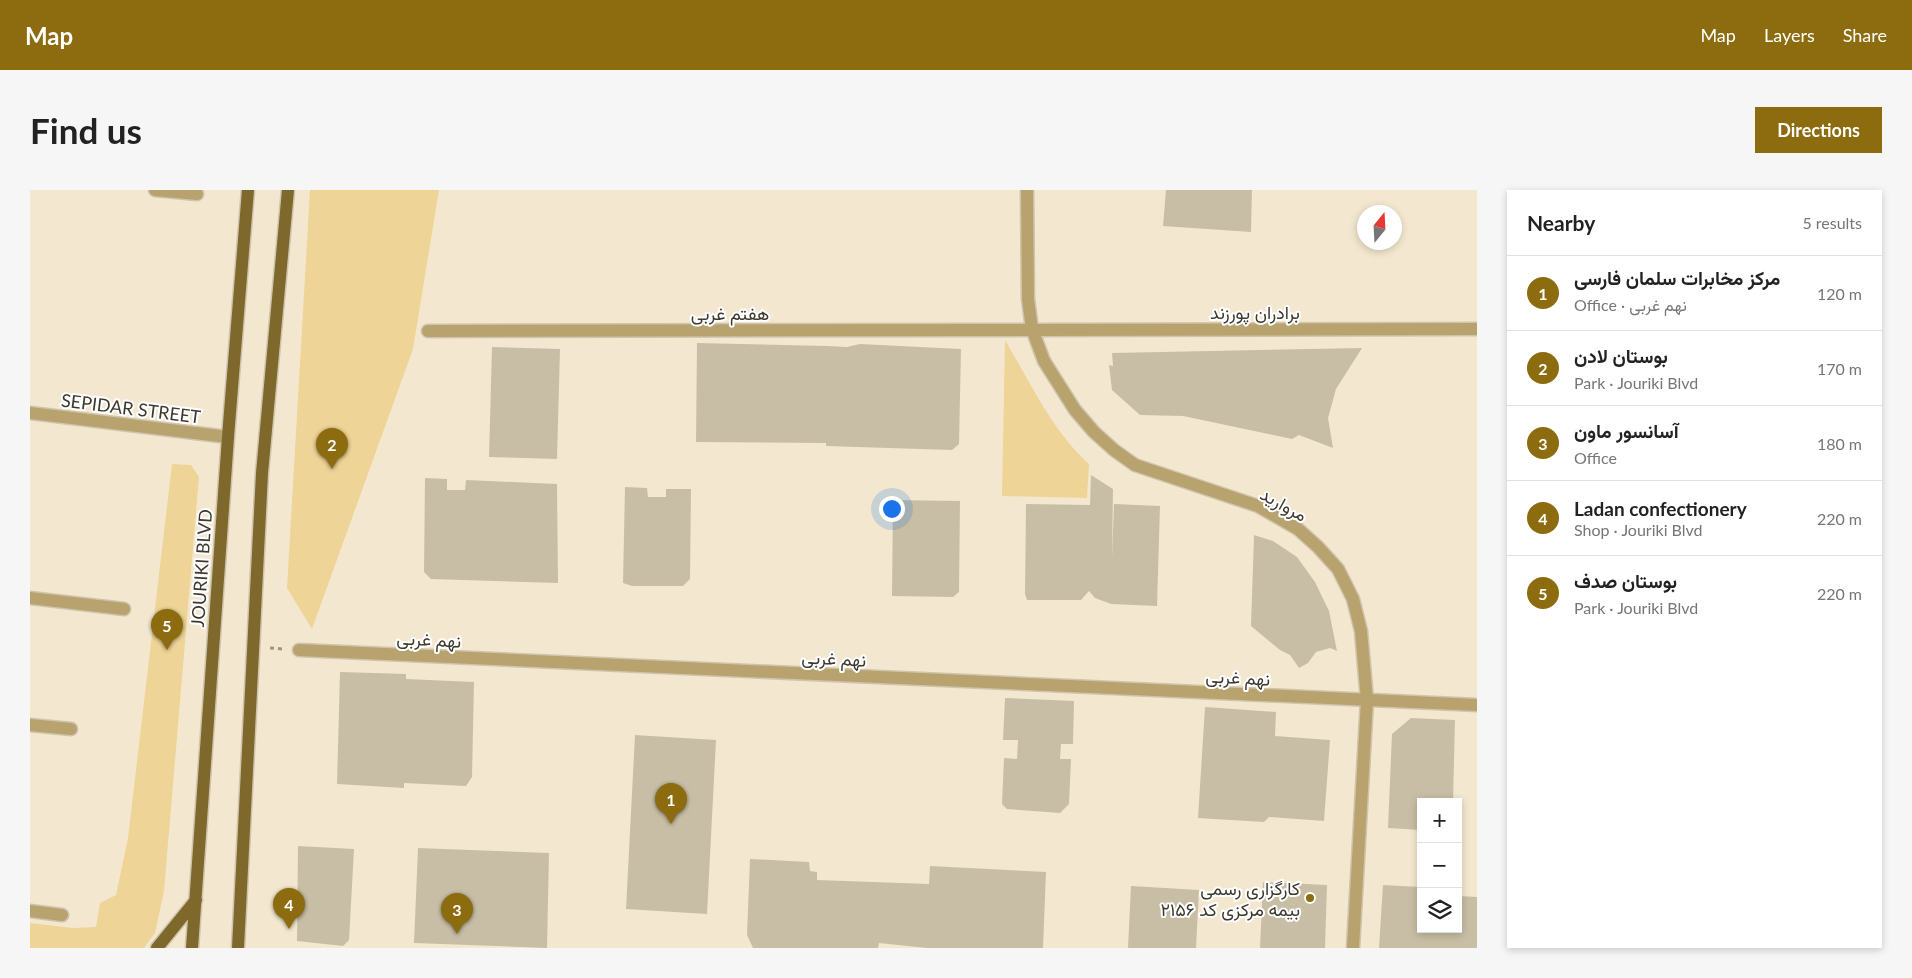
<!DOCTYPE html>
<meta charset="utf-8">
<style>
body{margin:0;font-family:Lato,Vazirmatn,sans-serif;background:#f6f6f6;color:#222}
.controls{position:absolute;right:15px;bottom:15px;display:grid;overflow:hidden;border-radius:0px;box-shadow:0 2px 8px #0003}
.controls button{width:45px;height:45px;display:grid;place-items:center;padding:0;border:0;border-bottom:1px solid #e0e0e0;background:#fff;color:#222;font:25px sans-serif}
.compass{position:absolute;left:1327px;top:15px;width:45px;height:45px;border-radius:50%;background:#fff;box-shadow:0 2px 8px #0003;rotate:18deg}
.you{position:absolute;left:861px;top:318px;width:18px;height:18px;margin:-12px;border:4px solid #fff;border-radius:50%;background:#1a73e8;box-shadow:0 0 0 8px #1a73e833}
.badge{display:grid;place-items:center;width:32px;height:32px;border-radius:50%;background:#8c6c0e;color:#fff;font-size:16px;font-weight:700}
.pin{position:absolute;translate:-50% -41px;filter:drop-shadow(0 1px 2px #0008)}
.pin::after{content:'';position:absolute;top:26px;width:18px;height:15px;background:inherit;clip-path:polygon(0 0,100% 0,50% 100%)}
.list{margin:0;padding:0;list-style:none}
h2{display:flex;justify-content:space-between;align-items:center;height:65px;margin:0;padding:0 20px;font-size:21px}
h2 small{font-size:16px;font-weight:400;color:#767676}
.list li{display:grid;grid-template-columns:32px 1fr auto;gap:15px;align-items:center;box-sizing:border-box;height:75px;padding:0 20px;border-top:1px solid #e0e0e0}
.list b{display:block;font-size:19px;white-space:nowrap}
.list p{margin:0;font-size:16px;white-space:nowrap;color:#767676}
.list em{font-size:16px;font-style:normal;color:#767676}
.icon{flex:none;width:28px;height:28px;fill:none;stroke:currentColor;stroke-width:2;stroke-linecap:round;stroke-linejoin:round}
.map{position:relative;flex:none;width:1447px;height:758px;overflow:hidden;border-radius:0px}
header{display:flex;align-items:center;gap:30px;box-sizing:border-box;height:70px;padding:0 25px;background:#8c6c0e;color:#fff}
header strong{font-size:24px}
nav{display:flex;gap:28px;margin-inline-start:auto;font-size:18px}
.intro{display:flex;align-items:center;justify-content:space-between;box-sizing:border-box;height:120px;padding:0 30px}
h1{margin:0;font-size:35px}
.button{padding:12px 22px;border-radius:0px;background:#8c6c0e;color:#fff;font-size:18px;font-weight:700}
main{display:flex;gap:30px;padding:0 30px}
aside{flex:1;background:#fff;border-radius:0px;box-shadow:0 2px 8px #0003}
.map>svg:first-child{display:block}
</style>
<header>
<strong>Map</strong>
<nav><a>Map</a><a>Layers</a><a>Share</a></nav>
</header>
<div class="intro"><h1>Find us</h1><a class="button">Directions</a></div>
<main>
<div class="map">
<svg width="1447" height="758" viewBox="0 0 1447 758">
<rect width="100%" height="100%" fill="#f3e8cf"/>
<path fill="#efd497" d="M 280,0 L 409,0 L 383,159 L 282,439 L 257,398 Z
M 975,150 C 1000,192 1022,241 1059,274 L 1057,308 L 972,306 Z
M 142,274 L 161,275 L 169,287 L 134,701 L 125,743 L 114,758 L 0,758 L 0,733 L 43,738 L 66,737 L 70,713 L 86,705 L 98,648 Z"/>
<path fill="#c8bea6" d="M 1136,0 L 1222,0 L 1221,42 L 1133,36 Z
M 667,153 L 797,156 L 817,157 L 830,154 L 931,159 L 929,254 L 922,260 L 796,256 L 796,253 L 666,252 Z
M 462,157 L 530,159 L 527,269 L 459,267 Z
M 1332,158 L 1306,199 L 1298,228 L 1303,258 L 1269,245 L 1262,249 L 1153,226 L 1110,225 L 1082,200 L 1079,175 L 1083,176 L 1082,163 Z
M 1061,285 L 1083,299 L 1082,368 L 1084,314 L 1130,316 L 1127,416 L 1081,414 L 1065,408 L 1059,401 L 1051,410 L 997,410 L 995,404 L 996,314 L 1060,315 Z
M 395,288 L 417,289 L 417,300 L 435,300 L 436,290 L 527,294 L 528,393 L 401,389 L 394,382 Z
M 595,297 L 617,298 L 618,307 L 636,307 L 636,299 L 661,299 L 660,389 L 653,396 L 602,396 L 593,393 Z
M 863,310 L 930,311 L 929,402 L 923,407 L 862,406 Z
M 1224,345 L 1243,351 L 1267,367 L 1285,392 L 1299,421 L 1307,461 L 1300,458 L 1286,462 L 1278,473 L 1269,478 L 1260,465 L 1250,460 L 1221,436 Z
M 310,482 L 376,484 L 376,489 L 444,492 L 442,587 L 436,596 L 374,593 L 374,598 L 307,594 Z
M 975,508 L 1044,511 L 1043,554 L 1031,554 L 1030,569 L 1041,569 L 1039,614 L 1030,623 L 977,619 L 972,614 L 974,568 L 987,569 L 988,550 L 973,550 Z
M 1175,517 L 1246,522 L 1245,546 L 1300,550 L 1294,631 L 1239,627 L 1234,632 L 1168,628 Z
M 1381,528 L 1425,530 L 1423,612 L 1391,612 L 1391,640 L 1358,638 L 1362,544 Z
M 605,545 L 686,550 L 677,724 L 596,719 Z
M 268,656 L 324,659 L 319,750 L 313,756 L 267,751 Z
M 388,658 L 519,663 L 517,758 L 384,753 Z
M 720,669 L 779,672 L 780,681 L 787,682 L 787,690 L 899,694 L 900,676 L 1016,682 L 1013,758 L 897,758 L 849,753 L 848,758 L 723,758 L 717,745 Z
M 1233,692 L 1297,695 L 1295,758 L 1230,758 Z
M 1353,695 L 1391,697 L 1391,739 L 1428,739 L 1428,706 L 1447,707 L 1447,758 L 1349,758 Z
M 1101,696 L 1169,700 L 1166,758 L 1098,758 Z"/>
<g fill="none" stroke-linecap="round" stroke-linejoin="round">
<defs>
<path id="minor" d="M 125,0 L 167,4
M 997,0 L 998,109 L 1002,139 L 1014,171 L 1045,220 L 1064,242 L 1084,260 L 1105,275 L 1228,316 L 1268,339 L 1288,357 L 1308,379 L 1323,409 L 1331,441 L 1337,510 L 1323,758
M 398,141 L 1447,139
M 0,223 L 198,247
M 0,408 L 94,419
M 269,460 L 1447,515
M 0,535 L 41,539
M 0,721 L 32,725"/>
<path id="major" d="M 127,758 L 166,710
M 162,758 L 198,247 L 218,0
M 208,758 L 232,283 L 258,0"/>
</defs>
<use href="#minor" stroke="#cfc5af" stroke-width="15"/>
<use href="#major" stroke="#cfc5af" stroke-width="15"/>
<path stroke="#9e9684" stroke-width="3" stroke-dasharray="4 4" stroke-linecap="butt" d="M 240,458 L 253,459"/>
<use href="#minor" stroke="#b8a26e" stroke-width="12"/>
<use href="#major" stroke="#7f682c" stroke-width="12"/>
</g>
<circle fill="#8c6c0e" stroke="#fff" stroke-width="2" cx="1280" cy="708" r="5"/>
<g text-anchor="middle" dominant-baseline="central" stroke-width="4" stroke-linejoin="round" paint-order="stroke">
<g font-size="18" fill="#3d392f" stroke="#fff">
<text x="1225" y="122">برادران پورزند</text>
<text x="700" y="123">هفتم غربی</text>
<text transform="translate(101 218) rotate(7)">SEPIDAR STREET</text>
<text transform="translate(1254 314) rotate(29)">مروارید</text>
<text transform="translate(171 378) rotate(-86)">JOURIKI BLVD</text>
<text transform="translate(399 449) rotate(3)">نهم غربی</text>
<text transform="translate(804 468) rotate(3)">نهم غربی</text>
<text transform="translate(1208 487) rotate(3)">نهم غربی</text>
</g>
<g font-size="18" fill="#3d392f" stroke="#fff" text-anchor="end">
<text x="1270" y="698">کارگزاری رسمی<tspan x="1270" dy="21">بیمه مرکزی کد ۲۱۵۶</tspan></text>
</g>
</g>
</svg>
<div class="controls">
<button>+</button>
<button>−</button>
<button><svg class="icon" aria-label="layers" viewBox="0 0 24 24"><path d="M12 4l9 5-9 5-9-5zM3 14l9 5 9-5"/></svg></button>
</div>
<svg class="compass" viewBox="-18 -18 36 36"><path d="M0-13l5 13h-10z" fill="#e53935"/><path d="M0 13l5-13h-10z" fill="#767676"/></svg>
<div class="you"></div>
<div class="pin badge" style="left:641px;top:634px">1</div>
<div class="pin badge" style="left:302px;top:279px">2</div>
<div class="pin badge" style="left:427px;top:744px">3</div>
<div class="pin badge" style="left:259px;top:739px">4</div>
<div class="pin badge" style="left:137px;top:460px">5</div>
</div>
<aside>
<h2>Nearby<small>5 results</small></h2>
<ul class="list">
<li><span class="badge">1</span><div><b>مرکز مخابرات سلمان فارسی</b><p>Office · نهم غربی</p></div><em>120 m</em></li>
<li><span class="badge">2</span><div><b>بوستان لادن</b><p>Park · Jouriki Blvd</p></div><em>170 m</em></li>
<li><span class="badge">3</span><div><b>آسانسور ماون</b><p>Office</p></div><em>180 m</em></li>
<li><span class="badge">4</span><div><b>Ladan confectionery</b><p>Shop · Jouriki Blvd</p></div><em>220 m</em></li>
<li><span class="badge">5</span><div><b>بوستان صدف</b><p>Park · Jouriki Blvd</p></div><em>220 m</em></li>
</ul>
</aside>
</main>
